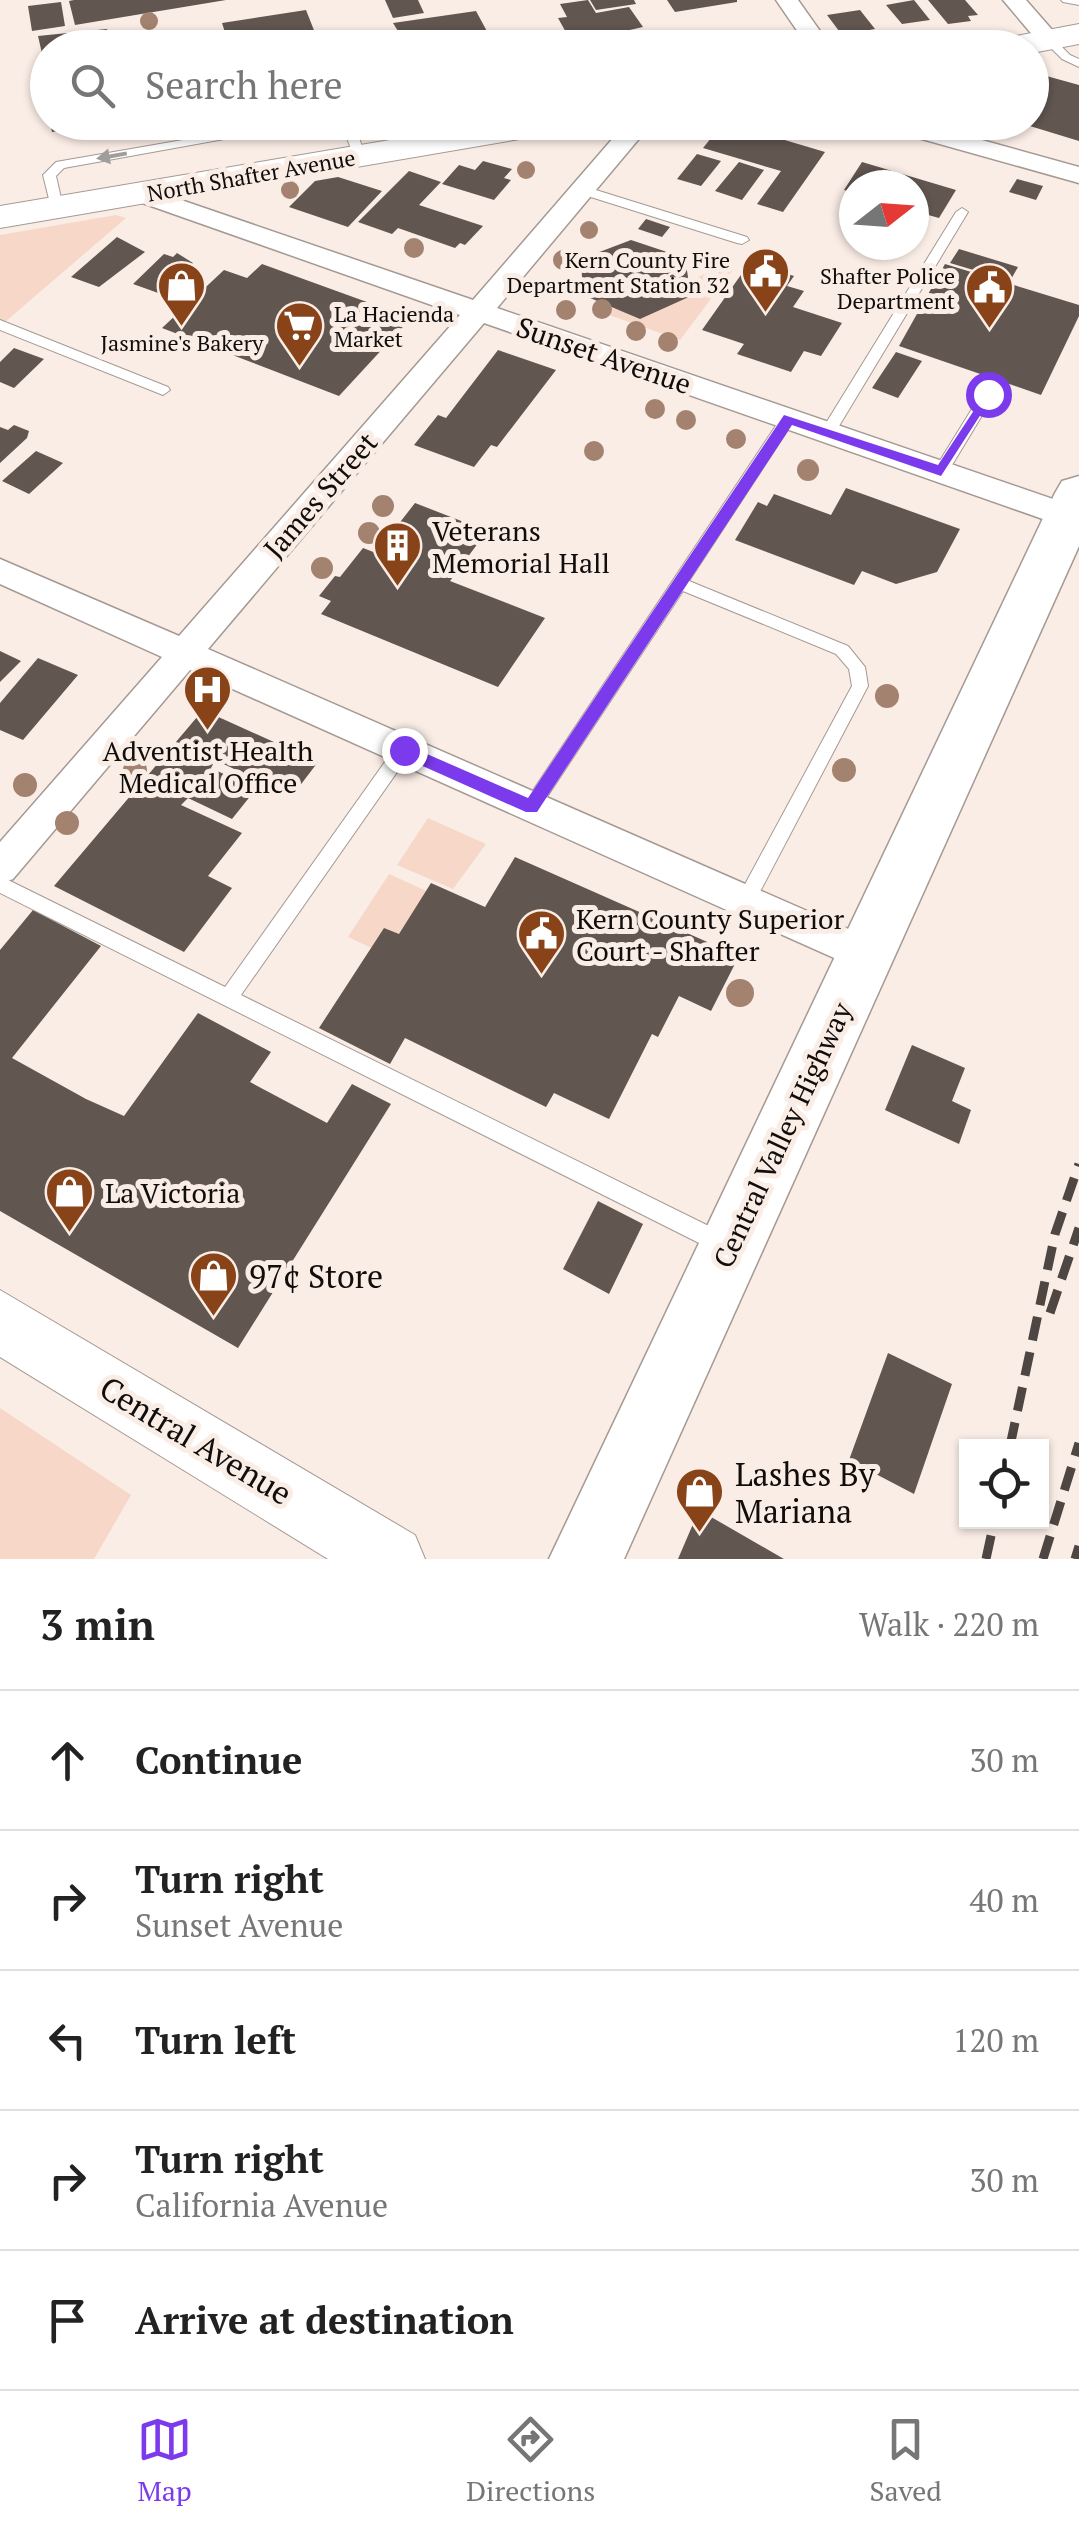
<!DOCTYPE html>
<meta charset="utf-8">
<style>
body{margin:0;font-family:"PT Serif",serif;background:#f6f6f6;color:#222}
.controls{position:absolute;right:30px;bottom:30px;display:grid;overflow:hidden;border-radius:0px;box-shadow:0 2px 8px #0004}
.controls button{width:90px;height:90px;display:grid;place-items:center;padding:0;border:0;border-bottom:2px solid #e0e0e0;background:#fff;color:#222;font:50px sans-serif}
.compass{position:absolute;left:839px;top:170px;width:90px;height:90px;border-radius:50%;background:#fff;box-shadow:0 2px 8px #0004;rotate:73deg}
.stop{position:absolute;width:30px;height:30px;margin:-22px;border:8px solid #7c3aed;border-radius:50%;background:#fff}
.stop.end{background:#7c3aed;border-color:#fff;box-shadow:0 2px 10px #0008}
.list{margin:0;padding:0;list-style:none}
h2{display:flex;justify-content:space-between;align-items:center;height:130px;margin:0;padding:0 40px;font-size:42px}
h2 small{font-size:32px;font-weight:400;color:#767676}
.list li{display:grid;grid-template-columns:65px 1fr auto;gap:30px;align-items:center;box-sizing:border-box;height:140px;padding:0 40px;border-top:2px solid #e0e0e0}
.list b{display:block;font-size:38px;white-space:nowrap}
.list p{margin:0;font-size:32px;white-space:nowrap;color:#767676}
.list em{font-size:32px;font-style:normal;color:#767676}
.icon{flex:none;width:55px;height:55px;fill:none;stroke:currentColor;stroke-width:2;stroke-linecap:round;stroke-linejoin:round}
.map{position:relative;flex:none;width:1079px;height:1559px;overflow:hidden}
.search{position:absolute;background:#fff;box-shadow:0 2px 8px #0004;left:30px;right:30px;top:30px;height:110px;display:flex;align-items:center;gap:25px;box-sizing:border-box;padding:0 35px;border-radius:55px;color:#767676;font-size:38px}
.sheet{height:830px;background:#fff}
nav{display:flex;justify-content:space-around;align-items:center;box-sizing:border-box;height:140px;border-top:2px solid #e0e0e0;background:#fff;font-size:28px;color:#767676}
nav a{display:grid;justify-items:center;gap:5px}
nav .on{color:#7c3aed}
.map>svg:first-child{display:block}
</style>
<div class="map">
<svg width="1079" height="1559" viewBox="0 0 1079 1559">
<rect width="100%" height="100%" fill="#faede6"/>
<path fill="#f7d7c7" d="M 116,215 L 126,218 L 5,322 L 0,320 L 0,235 Z
M 720,267 L 732,271 L 680,340 L 595,310 L 600,304 L 639,317 L 688,293 L 700,292 L 698,277 Z
M 428,818 L 486,844 L 453,889 L 397,865 Z
M 389,874 L 435,895 L 402,948 L 378,951 L 348,937 Z
M 0,1408 L 131,1495 L 94,1559 L 0,1559 Z"/>
<path fill="#615650" d="M 226,0 L 75,25 L 69,1 L 74,0 Z
M 385,0 L 418,0 L 424,13 L 393,18 Z
M 588,0 L 596,13 L 629,7 L 643,27 L 572,43 L 558,18 L 567,17 L 560,4 Z
M 590,0 L 634,0 L 636,4 L 596,10 Z
M 667,0 L 737,0 L 737,2 L 675,12 Z
M 914,0 L 930,20 L 902,24 L 886,5 Z
M 928,0 L 965,0 L 978,15 L 968,16 L 971,21 L 948,24 Z
M 61,2 L 65,26 L 32,31 L 28,6 Z
M 306,10 L 321,48 L 230,48 L 222,23 Z
M 860,10 L 875,29 L 842,35 L 827,15 Z
M 476,11 L 496,48 L 375,48 L 372,41 L 401,36 L 393,23 Z
M 107,29 L 112,48 L 48,48 L 46,71 L 38,36 Z
M 1032,72 L 1079,85 L 1079,141 L 1020,123 L 1032,122 Z
M 50,122 L 96,122 L 96,125 L 52,132 Z
M 724,122 L 825,152 L 783,212 L 757,204 L 781,171 L 703,148 Z
M 697,154 L 721,161 L 701,186 L 677,179 Z
M 483,161 L 512,169 L 504,178 L 511,180 L 494,200 L 442,184 L 459,165 L 475,170 Z
M 739,162 L 764,170 L 742,200 L 715,191 Z
M 862,162 L 956,190 L 939,218 L 914,211 L 914,185 L 854,185 L 854,193 L 844,190 Z
M 409,171 L 441,182 L 419,205 L 483,226 L 465,245 L 460,243 L 455,248 L 398,228 L 392,234 L 358,222 Z
M 338,177 L 382,191 L 348,227 L 289,207 L 315,181 Z
M 1017,179 L 1043,186 L 1036,200 L 1009,192 Z
M 646,219 L 670,227 L 662,237 L 638,229 Z
M 117,237 L 145,252 L 99,287 L 71,277 Z
M 631,240 L 685,258 L 691,296 L 640,319 L 583,295 L 581,259 Z
M 959,249 L 1018,267 L 1010,281 L 950,263 Z
M 177,253 L 193,263 L 161,294 L 133,284 L 164,254 L 173,257 Z
M 750,262 L 794,276 L 787,286 L 804,291 L 793,307 L 842,323 L 821,356 L 804,351 L 791,372 L 737,354 L 744,344 L 702,330 Z
M 262,264 L 411,318 L 339,396 L 162,328 L 224,270 L 247,278 Z
M 945,264 L 1079,305 L 1079,316 L 1041,395 L 899,346 Z
M 14,348 L 44,359 L 14,388 L 0,382 L 0,362 Z
M 498,350 L 556,370 L 497,447 L 491,445 L 474,467 L 414,445 L 438,415 L 446,418 Z
M 896,352 L 922,361 L 898,398 L 872,388 Z
M 14,425 L 29,431 L 27,438 L 0,463 L 0,427 L 8,430 Z
M 36,451 L 63,463 L 29,494 L 2,481 Z
M 846,488 L 960,529 L 937,572 L 896,584 L 862,571 L 854,585 L 735,540 L 758,502 L 767,506 L 774,494 L 831,515 Z
M 415,503 L 487,531 L 450,581 L 545,618 L 498,687 L 321,614 L 331,601 L 319,596 L 335,576 L 340,577 L 363,548 L 376,553 Z
M 0,651 L 21,661 L 0,682 Z
M 38,658 L 78,675 L 23,740 L 0,730 L 0,703 Z
M 203,710 L 318,762 L 292,796 L 215,760 L 211,768 L 256,789 L 232,819 L 188,798 L 181,805 L 242,833 L 208,876 L 232,888 L 184,952 L 54,886 Z
M 515,857 L 739,956 L 711,1011 L 679,996 L 658,1037 L 652,1034 L 609,1119 L 554,1093 L 546,1107 L 405,1038 L 390,1064 L 319,1028 L 384,928 L 399,934 L 431,883 L 485,907 Z
M 33,910 L 101,946 L 12,1058 L 86,1099 L 124,1116 L 198,1013 L 271,1052 L 250,1082 L 327,1123 L 352,1084 L 391,1104 L 238,1348 L 0,1211 L 0,950 Z
M 912,1045 L 965,1068 L 952,1101 L 971,1110 L 959,1144 L 885,1110 Z
M 598,1201 L 643,1224 L 609,1294 L 563,1269 Z
M 888,1353 L 952,1384 L 914,1494 L 849,1460 Z
M 699,1510 L 784,1559 L 678,1559 Z"/>
<g fill="none" stroke-linecap="round" stroke-linejoin="round">
<defs>
<path id="lane" d="M 1061,0 L 1079,0 L 1079,5 L 1063,2 Z
M 1045,38 L 1053,38 L 1070,55 L 1079,59 L 1079,67 L 1062,59 L 1045,42 Z
M 287,122 L 318,122 L 64,168 L 56,176 L 63,207 L 57,211 L 51,207 L 43,175 L 56,162 Z
M 341,122 L 353,122 L 366,157 L 364,160 L 354,157 Z
M 583,186 L 747,237 L 749,240 L 742,244 L 737,243 L 578,193 L 578,187 Z
M 962,208 L 968,212 L 833,436 L 823,436 L 823,428 L 956,212 Z
M 0,320 L 168,387 L 170,390 L 163,395 L 158,393 L 0,330 Z
M 988,389 L 995,394 L 946,475 L 936,475 L 933,471 L 936,467 L 983,391 Z
M 788,414 L 795,419 L 689,581 L 848,646 L 865,667 L 868,686 L 752,907 L 745,909 L 738,907 L 736,901 L 852,686 L 849,669 L 836,654 L 683,591 L 537,812 L 525,812 L 522,807 L 783,415 Z
M 403,743 L 409,745 L 412,750 L 409,755 L 241,995 L 733,1238 L 736,1245 L 733,1252 L 725,1256 L 717,1252 L 0,893 L 0,876 L 225,987 L 397,745 Z"/>
<path id="street" d="M 776,0 L 798,0 L 832,48 L 809,48 Z
M 1003,0 L 1026,0 L 1061,40 L 1057,45 L 1041,45 Z
M 627,122 L 653,122 L 497,308 L 1079,508 L 1079,524 L 1057,524 L 484,323 L 208,649 L 878,942 L 884,954 L 878,966 L 865,971 L 852,966 L 190,670 L 13,879 L 0,884 L 0,842 L 162,657 L 0,584 L 0,559 L 179,636 L 460,315 L 131,199 L 127,194 L 131,189 L 149,189 L 473,300 Z
M 876,122 L 917,122 L 1079,167 L 1079,183 L 879,127 Z"/>
<path id="secondary" d="M 1079,24 L 1079,44 L 1032,53 L 1032,48 L 986,48 L 990,41 Z
M 496,122 L 578,122 L 573,129 L 561,132 L 0,228 L 0,206 Z
M 0,1290 L 415,1535 L 425,1559 L 328,1559 L 0,1357 Z"/>
<path id="primary" d="M 1079,476 L 1079,546 L 624,1559 L 549,1559 L 1055,493 L 1062,481 Z"/>
</defs>
<use href="#lane" stroke="#a59993" stroke-width="2"/>
<use href="#street" stroke="#a59993" stroke-width="3"/>
<use href="#secondary" stroke="#a59993" stroke-width="2"/>
<use href="#primary" stroke="#a59993" stroke-width="3"/>
<use href="#lane" fill="#fff" fill-rule="evenodd"/>
<use href="#street" fill="#fff" fill-rule="evenodd"/>
<use href="#secondary" fill="#fff" fill-rule="evenodd"/>
<use href="#primary" fill="#fff" fill-rule="evenodd"/>
<path stroke="#4d4643" stroke-width="9" stroke-dasharray="24 12" stroke-linecap="butt" d="M 1050,1313 L 1079,1228
M 1010,1446 L 1055,1234 L 1079,1164
M 986,1559 L 994,1522
M 1043,1559 L 1079,1443
M 1075,1559 L 1079,1546"/>
</g>
<g fill="#a3826f">
<circle cx="149" cy="21" r="9"/>
<circle cx="526" cy="170" r="9"/>
<circle cx="290" cy="190" r="9"/>
<circle cx="589" cy="230" r="9"/>
<circle cx="414" cy="248" r="10"/>
<circle cx="563" cy="260" r="10"/>
<circle cx="602" cy="309" r="10"/>
<circle cx="566" cy="310" r="10"/>
<circle cx="636" cy="331" r="10"/>
<circle cx="668" cy="342" r="10"/>
<circle cx="655" cy="409" r="10"/>
<circle cx="686" cy="420" r="10"/>
<circle cx="736" cy="439" r="10"/>
<circle cx="594" cy="451" r="10"/>
<circle cx="808" cy="470" r="11"/>
<circle cx="383" cy="506" r="11"/>
<circle cx="369" cy="533" r="11"/>
<circle cx="322" cy="568" r="11"/>
<circle cx="887" cy="696" r="12"/>
<circle cx="135" cy="770" r="12"/>
<circle cx="844" cy="770" r="12"/>
<circle cx="25" cy="785" r="12"/>
<circle cx="67" cy="823" r="12"/>
<circle cx="740" cy="993" r="14"/>
</g>
<defs><path id="oneway-solid" d="M-6-.8H1V-3.2L6.5 0L1 3.2V.8H-6Z" transform="scale(2.5)"/></defs>
<use fill="#a09e9d" href="#oneway-solid" transform="translate(112 156) rotate(170)"/>
<path fill="#7c3aed" d="M 988,389 L 994,394 L 941,476 L 792,425 L 537,812 L 526,812 L 398,755 L 398,745 L 404,744 L 528,798 L 784,415 L 938,465 Z"/>
<defs>
<symbol id="civic-pin" viewBox="-11 -11 22 30"><path d="M0 17L-7.5 6A9.5 9.5 0 1 1 7.5 6Z" fill="#884319" stroke="#faede6"/><path d="M-.6-6.5H3V-4.5H.6V-3L4-1V1h2V6H-6V1h2V-1L-.6-3ZM-1.2 2.5V6h2.4V2.5Z" fill="#fff"/></symbol>
<symbol id="shop-pin" viewBox="-11 -11 22 30"><path d="M0 17L-7.5 6A9.5 9.5 0 1 1 7.5 6Z" fill="#884319" stroke="#faede6"/><path d="M-5-2.5h2.3a2.7 3.5 0 0 1 5.4 0H5L5.5 6h-11ZM-1.5-2.5h3a1.5 2.3 0 0 0-3 0Z" fill="#fff"/></symbol>
<symbol id="supermarket-pin" viewBox="-11 -11 22 30"><path d="M0 17L-7.5 6A9.5 9.5 0 1 1 7.5 6Z" fill="#884319" stroke="#faede6"/><path d="M-6-5.5h2.5l.6 2H6L4.5 2H-2.5L-4.4-4H-6ZM-1.5 3.2a1.3 1.3 0 1 0 .1 0ZM3 3.2a1.3 1.3 0 1 0 .1 0Z" fill="#fff"/></symbol>
<symbol id="building-pin" viewBox="-11 -11 22 30"><path d="M0 17L-7.5 6A9.5 9.5 0 1 1 7.5 6Z" fill="#884319" stroke="#faede6"/><path d="M-4-6H4V6H1V3H-1V6H-4ZM-2.5-4.3h1.7v1.8h-1.7ZM.8-4.3h1.7v1.8H.8ZM-2.5-1h1.7V.8h-1.7ZM.8-1h1.7V.8H.8Z" fill="#fff"/></symbol>
<symbol id="hospital-pin" viewBox="-11 -11 22 30"><path d="M0 17L-7.5 6A9.5 9.5 0 1 1 7.5 6Z" fill="#884319" stroke="#faede6"/><path d="M-5-5h3v3.5h4V-5h3V5h-3V1.5h-4V5h-3Z" fill="#fff"/></symbol>
</defs>
<g fill-rule="evenodd">
<use href="#civic-pin" x="738" y="244" width="55" height="75"/>
<use href="#shop-pin" x="154" y="258" width="55" height="75"/>
<use href="#civic-pin" x="962" y="260" width="55" height="75"/>
<use href="#supermarket-pin" x="272" y="298" width="55" height="75"/>
<use href="#building-pin" x="370" y="518" width="55" height="75"/>
<use href="#hospital-pin" x="180" y="662" width="55" height="75"/>
<use href="#civic-pin" x="514" y="906" width="55" height="75"/>
<use href="#shop-pin" x="42" y="1164" width="55" height="75"/>
<use href="#shop-pin" x="186" y="1248" width="55" height="75"/>
<use href="#shop-pin" x="672" y="1464" width="55" height="75"/>
</g>
<g text-anchor="middle" dominant-baseline="central" stroke-width="10" stroke-linejoin="round" paint-order="stroke">
<g font-size="22" fill="#110d0b" stroke="#faede6">
<text transform="translate(251 175) rotate(-10)">North Shafter Avenue</text>
</g>
<g font-size="22" fill="#110d0b" stroke="#faede6" text-anchor="end">
<text x="730" y="259">Kern County Fire<tspan x="730" dy="25">Department Station 32</tspan></text>
<text x="955" y="275">Shafter Police<tspan x="955" dy="25">Department</tspan></text>
<text x="334" y="313" text-anchor="start">La Hacienda<tspan x="334" dy="25">Market</tspan></text>
<text x="182" y="342" text-anchor="middle">Jasmine's Bakery</text>
</g>
<g font-size="28" fill="#110d0b" stroke="#faede6">
<text transform="translate(604 355) rotate(19)">Sunset Avenue</text>
<text transform="translate(320 495) rotate(-49)">James Street</text>
<text transform="translate(782 1135) rotate(-65)">Central Valley Highway</text>
</g>
<g font-size="28" fill="#110d0b" stroke="#faede6" text-anchor="start">
<text x="432" y="530">Veterans<tspan x="432" dy="32">Memorial Hall</tspan></text>
<text x="208" y="750" text-anchor="middle">Adventist Health<tspan x="208" dy="32">Medical Office</tspan></text>
<text x="576" y="918">Kern County Superior<tspan x="576" dy="32">Court - Shafter</tspan></text>
<text x="105" y="1192">La Victoria</text>
</g>
<g font-size="32" fill="#110d0b" stroke="#faede6" text-anchor="start">
<text x="249" y="1276">97¢ Store</text>
<text x="735" y="1474">Lashes By<tspan x="735" dy="37">Mariana</tspan></text>
</g>
<g font-size="32" fill="#110d0b" stroke="#faede6">
<text transform="translate(196 1440) rotate(31)">Central Avenue</text>
</g>
</g>
</svg>
<div class="controls">
<button><svg class="icon" aria-label="locate" viewBox="0 0 24 24"><circle cx="12" cy="12" r="6"/><path d="M12 2v4M12 18v4M2 12h4M18 12h4"/></svg></button>
</div>
<svg class="compass" viewBox="-18 -18 36 36"><path d="M0-13l5 13h-10z" fill="#e53935"/><path d="M0 13l5-13h-10z" fill="#767676"/></svg>
<div class="stop" style="left:988px;top:394px"></div>
<div class="stop end" style="left:404px;top:750px"></div>
<div class="search"><svg class="icon" aria-label="search" viewBox="0 0 24 24"><circle cx="10" cy="10" r="6"/><path d="M15 15l6 6"/></svg>Search here</div>
</div>
<section class="sheet">
<h2>3 min<small>Walk · 220 m</small></h2>
<ul class="list">
<li><svg class="icon" aria-label="ahead" viewBox="0 0 24 24"><path d="M12 20V5M6 11l6-6 6 6"/></svg><div><b>Continue</b></div><em>30 m</em></li>
<li><svg class="icon" aria-label="right" viewBox="0 0 24 24"><path d="M7 20v-9h11M14 6l5 5-5 5"/></svg><div><b>Turn right</b><p>Sunset Avenue</p></div><em>40 m</em></li>
<li><svg class="icon" aria-label="left" viewBox="0 0 24 24"><path d="M17 20v-9H6M10 6l-5 5 5 5"/></svg><div><b>Turn left</b></div><em>120 m</em></li>
<li><svg class="icon" aria-label="right" viewBox="0 0 24 24"><path d="M7 20v-9h11M14 6l5 5-5 5"/></svg><div><b>Turn right</b><p>California Avenue</p></div><em>30 m</em></li>
<li><svg class="icon" aria-label="arrive" viewBox="0 0 24 24"><path d="M6 21V4h12l-3 4 3 4H6"/></svg><div><b>Arrive at destination</b></div></li>
</ul>
</section>
<nav>
<a class="on"><svg class="icon" aria-label="map" viewBox="0 0 24 24"><path d="M3 6l6-2 6 2 6-2v14l-6 2-6-2-6 2zM9 4v14M15 6v14"/></svg>Map</a>
<a><svg class="icon" aria-label="directions" viewBox="0 0 24 24"><path d="M12 3l9 9-9 9-9-9zM9 14v-3h6M13 9l2 2-2 2"/></svg>Directions</a>
<a><svg class="icon" aria-label="saved" viewBox="0 0 24 24"><path d="M7 4h10v16l-5-4-5 4z"/></svg>Saved</a>
</nav>
